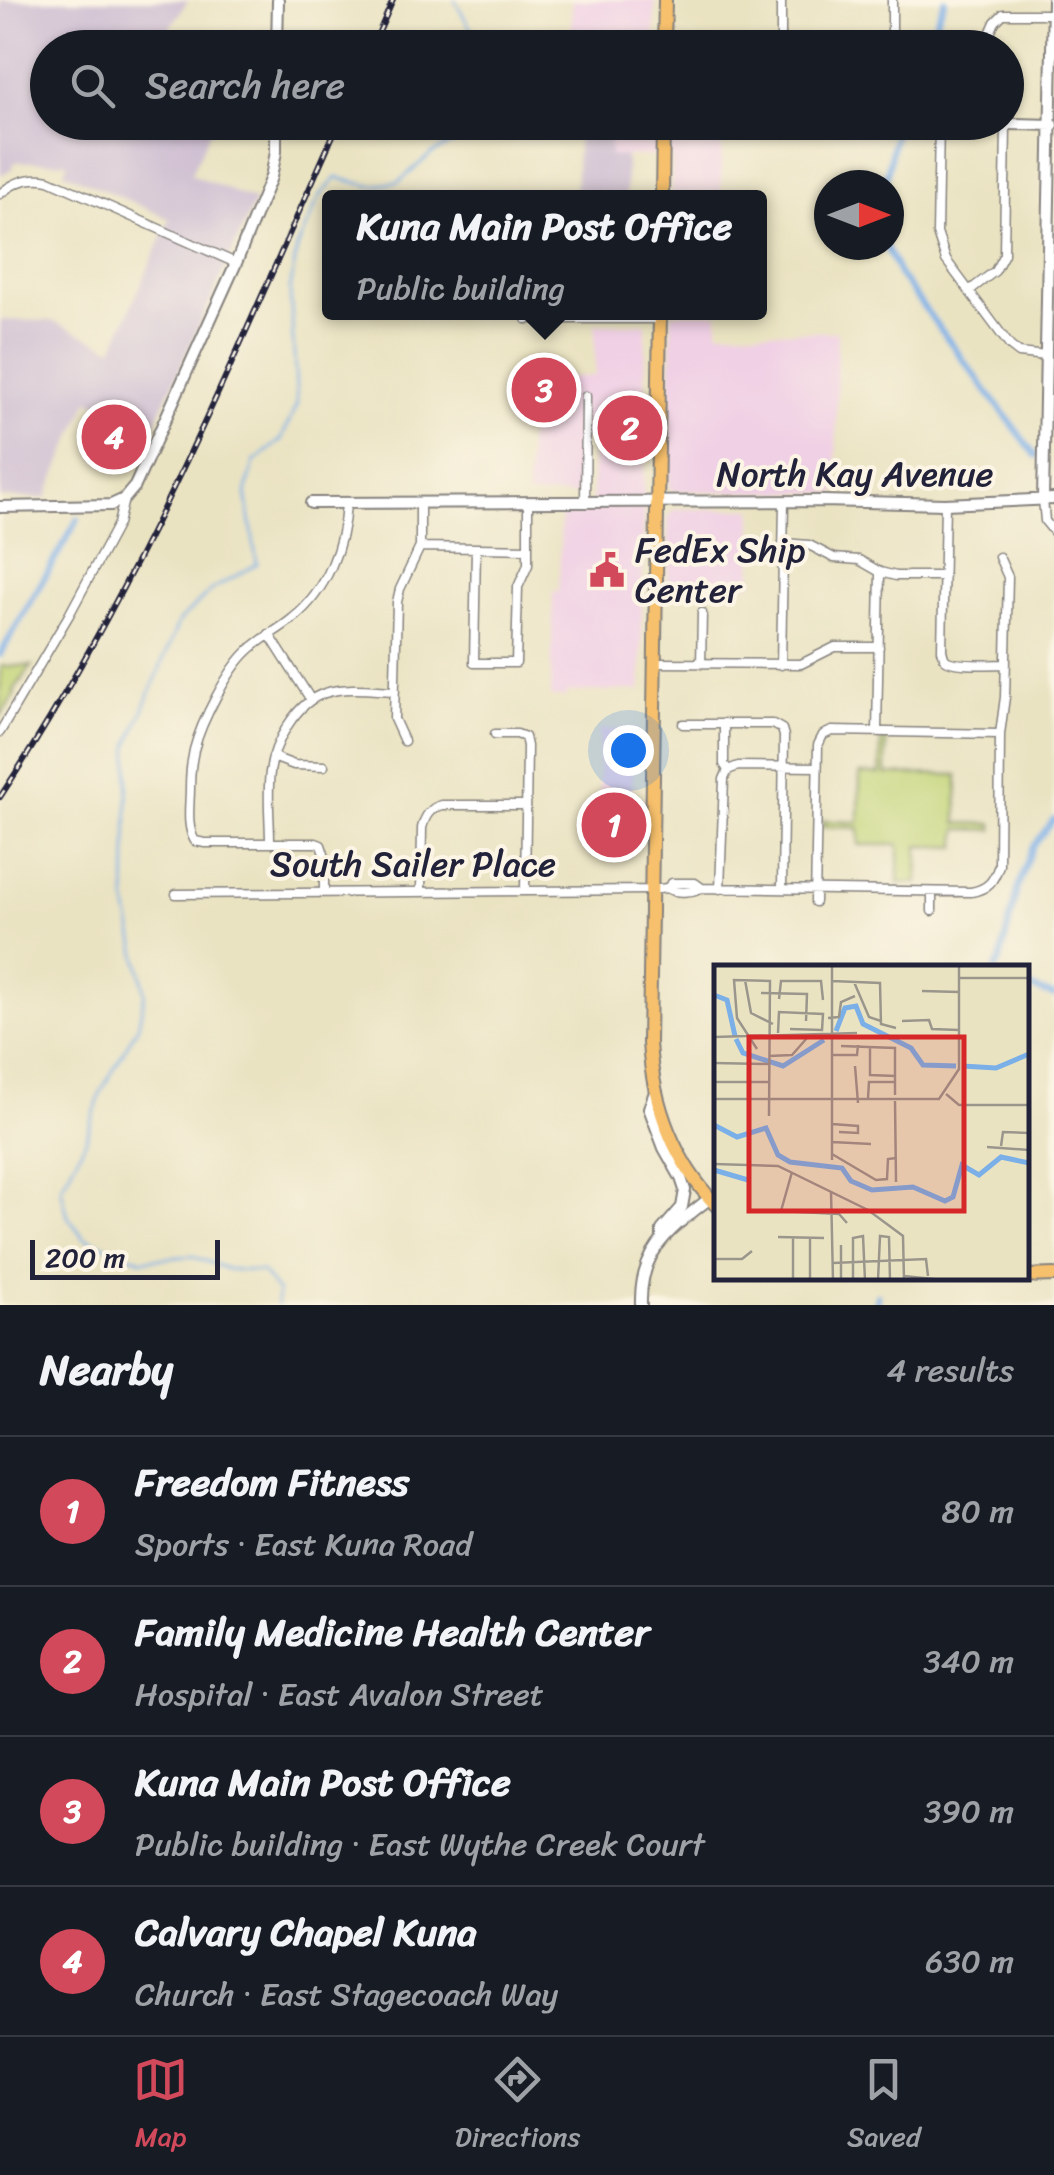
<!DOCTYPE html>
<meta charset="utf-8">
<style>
body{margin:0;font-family:Sriracha,sans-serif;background:#242831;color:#f1f3f6}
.compass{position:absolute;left:814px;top:170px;width:90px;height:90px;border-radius:50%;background:#171b24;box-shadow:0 2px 8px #0004;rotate:90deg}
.scale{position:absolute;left:30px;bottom:25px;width:190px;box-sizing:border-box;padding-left:10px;border:5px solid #22223b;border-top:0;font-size:28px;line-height:35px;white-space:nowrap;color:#22223b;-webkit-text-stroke:8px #fcf5e5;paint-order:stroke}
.you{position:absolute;left:628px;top:750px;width:35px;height:35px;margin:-25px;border:8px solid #fff;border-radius:50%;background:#1a73e8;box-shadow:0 0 0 15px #1a73e833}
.badge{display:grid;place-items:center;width:65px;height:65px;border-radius:50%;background:#d1495b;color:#fff;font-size:32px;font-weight:700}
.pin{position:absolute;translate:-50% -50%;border:5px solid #fff;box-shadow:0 2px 10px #0006}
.popup{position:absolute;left:322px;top:190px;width:445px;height:130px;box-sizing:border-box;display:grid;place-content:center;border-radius:10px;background:#171b24;filter:drop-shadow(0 2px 8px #0005);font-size:32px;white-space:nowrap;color:#9ea1a6}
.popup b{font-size:38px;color:#f1f3f6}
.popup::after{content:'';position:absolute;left:50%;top:100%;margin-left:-20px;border:20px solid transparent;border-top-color:#171b24}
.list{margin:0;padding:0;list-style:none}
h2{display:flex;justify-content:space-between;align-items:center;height:130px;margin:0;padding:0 40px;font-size:42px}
h2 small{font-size:32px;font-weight:400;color:#9ea1a6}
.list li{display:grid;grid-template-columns:65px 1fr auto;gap:30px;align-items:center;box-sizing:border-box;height:150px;padding:0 40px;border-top:2px solid #363941}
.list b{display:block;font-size:38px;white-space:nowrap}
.list p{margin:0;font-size:32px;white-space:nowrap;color:#9ea1a6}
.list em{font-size:32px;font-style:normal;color:#9ea1a6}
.icon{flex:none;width:55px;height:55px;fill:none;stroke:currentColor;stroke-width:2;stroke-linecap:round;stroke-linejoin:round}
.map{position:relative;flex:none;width:1054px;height:1305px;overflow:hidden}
.search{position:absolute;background:#171b24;box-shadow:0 2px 8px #0004;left:30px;right:30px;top:30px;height:110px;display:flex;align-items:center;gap:25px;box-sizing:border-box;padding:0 35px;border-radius:55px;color:#9ea1a6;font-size:38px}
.sheet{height:730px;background:#171b24}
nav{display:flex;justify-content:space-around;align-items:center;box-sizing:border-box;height:140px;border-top:2px solid #363941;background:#171b24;font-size:28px;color:#9ea1a6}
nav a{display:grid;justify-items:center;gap:5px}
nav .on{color:#d1495b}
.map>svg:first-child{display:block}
</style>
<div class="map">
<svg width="1054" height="1305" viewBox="0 0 1054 1305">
<rect width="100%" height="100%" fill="#fcf5e5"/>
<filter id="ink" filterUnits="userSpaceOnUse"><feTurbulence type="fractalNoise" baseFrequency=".01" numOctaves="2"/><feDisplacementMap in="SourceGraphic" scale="20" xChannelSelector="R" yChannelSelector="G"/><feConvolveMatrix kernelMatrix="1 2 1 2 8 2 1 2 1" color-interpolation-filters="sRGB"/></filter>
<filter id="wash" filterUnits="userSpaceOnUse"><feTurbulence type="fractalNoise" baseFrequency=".0048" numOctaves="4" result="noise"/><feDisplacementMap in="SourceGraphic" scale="40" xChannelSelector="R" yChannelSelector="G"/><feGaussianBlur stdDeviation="2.25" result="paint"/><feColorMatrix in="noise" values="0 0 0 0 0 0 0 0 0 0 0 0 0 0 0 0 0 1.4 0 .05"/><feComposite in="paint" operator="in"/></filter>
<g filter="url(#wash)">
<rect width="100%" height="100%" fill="#eae3c2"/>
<path fill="#f0d0e5" d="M 572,0 L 655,0 L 654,42 L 571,42 Z
M 610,125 L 722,125 L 721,197 L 672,197 L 672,156 L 610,156 Z
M 672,313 L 718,313 L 718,331 L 837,332 L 836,493 L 672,491 L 669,487 Z
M 595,324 L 646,324 L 641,690 L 567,692 L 567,697 L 551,697 L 553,591 L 559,591 L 561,511 L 592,511 L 593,439 L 579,440 L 577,495 L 527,496 L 529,379 L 595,376 Z
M 675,509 L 753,509 L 752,584 L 668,583 L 668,516 Z
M 636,729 L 628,851 L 599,851 L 599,730 Z"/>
<path fill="#cebed2" d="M 0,0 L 188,0 L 158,47 L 48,48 L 48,122 L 110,123 L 109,127 L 213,125 L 191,174 L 255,201 L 153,428 L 89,400 L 46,498 L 0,498 L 0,320 L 52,321 L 113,348 L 170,219 L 64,172 L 68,162 L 15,162 L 12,169 L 0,175 Z
M 578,125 L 610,125 L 610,156 L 626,156 L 626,197 L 575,197 Z"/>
<path fill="#c2d477" stroke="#727b59" stroke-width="2.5" d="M 0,666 L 32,666 L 14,690 L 15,694 L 0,717 Z
M 881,739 L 886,739 L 886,774 L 958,775 L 957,823 L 993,824 L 993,830 L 958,829 L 957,847 L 919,846 L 918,883 L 899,883 L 899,845 L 859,845 L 859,828 L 823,827 L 823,821 L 859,822 L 860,774 L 880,774 Z"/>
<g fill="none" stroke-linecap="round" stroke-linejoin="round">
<path stroke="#7aafe8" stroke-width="2.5" d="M 455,0 L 481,48
M 277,1305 L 278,1292 L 262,1272 L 227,1269 L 192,1256 L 142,1260 L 84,1238 L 68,1217 L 61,1188 L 85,1142 L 101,1092 L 138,1026 L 145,993 L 126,900 L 129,745 L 179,621 L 213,589 L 257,564 L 246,493 L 254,462 L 281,440 L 297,404 L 290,291 L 297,248 L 320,196 L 337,178 L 371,186 L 399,182 L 431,154 L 487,127 L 491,122"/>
<path stroke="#7aafe8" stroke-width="6" d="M 925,48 L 945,0
M 885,185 L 897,122
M 885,245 L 900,276 L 1036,456
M 0,655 L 78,519
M 996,968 L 1000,961 L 1017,890 L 1032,848 L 1054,819
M 1026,986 L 1054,996
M 876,1305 L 877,1295"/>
</g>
</g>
<g filter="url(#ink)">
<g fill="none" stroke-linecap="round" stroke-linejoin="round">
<defs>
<path id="minor" d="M 984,47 L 995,22 L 1003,14 L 1054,14
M 781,48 L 781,0
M 892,48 L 892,0
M 939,123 L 937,233 L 946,260 L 1010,346 L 1019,353 L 1046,356
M 0,194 C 15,181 30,176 49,180 L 236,263
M 969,291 L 995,271 L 1004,254 L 1006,125
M 526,319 L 660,319
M 1043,499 L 1045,521 L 1054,532
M 585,503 L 586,396
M 945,504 L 942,650 C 943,653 943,656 945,659 C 952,667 994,664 1006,664
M 783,543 L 809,545 L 834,558 L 859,560 L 880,572 L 896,576 L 944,576
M 420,547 L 528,549
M 476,548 L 474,663 L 516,663 L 518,587 L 528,565 L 528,503
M 269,634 L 311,700
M 655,663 L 801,664 L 835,647 L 879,647
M 701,664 L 702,613
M 781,665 L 784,502
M 683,724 L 773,724 L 782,729 L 784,736 L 782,889
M 0,732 L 69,615 L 118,524 L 124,499
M 877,732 L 880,572
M 495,734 L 517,734 L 525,737 L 527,746 L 525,891
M 404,741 L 394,719 L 397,602 L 400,589 L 420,547 L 420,503
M 273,757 L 294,765 L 324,766
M 728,770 L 738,766 L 817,767
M 270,842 C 270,819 267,795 270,772 C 274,743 295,703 325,693 C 346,686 373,690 395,691
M 702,888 L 971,892 C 988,889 994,881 999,865 L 1000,734 L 1005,697 L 1008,577 L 999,557
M 720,889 L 724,779 L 728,770 L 724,764 L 724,723
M 421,891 L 422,828 C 425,816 430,808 442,805 L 526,805
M 324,892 L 324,854 L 321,845 L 316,843 L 205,843 L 195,841 C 186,827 190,805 190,788 C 190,775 191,763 194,750 C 201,722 228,669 249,650 C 262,638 279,630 293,618 C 327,591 344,545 346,503
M 176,894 L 651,890 L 667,888 L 672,883 L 695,883 L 702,888 C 692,892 677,894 667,888
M 815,902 L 818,745 L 823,735 L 832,731 L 1000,734
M 932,911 L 932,892"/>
<path id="tertiary" d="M 277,48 L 278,0
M 929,122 L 1053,125
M 1043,499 L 1053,0
M 311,503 L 823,501 L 945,504 L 1054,499
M 0,507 L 111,505 L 124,499 L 135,486 L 236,263 L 271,177 L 276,152 L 276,122
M 655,1092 L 649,1108 L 664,1148 L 681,1178 L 685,1190 L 682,1207 L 662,1230 L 662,1237
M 641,1305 C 639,1250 671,1229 710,1198"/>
<path id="primary" d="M 664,48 L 665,0
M 662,198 L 663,122
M 660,312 L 649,1043 C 653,1104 673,1160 716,1205
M 1026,1276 L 1054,1275"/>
</defs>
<use href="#minor" stroke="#86827e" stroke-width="11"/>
<use href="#tertiary" stroke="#86827e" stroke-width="14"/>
<use href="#primary" stroke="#86827e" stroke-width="16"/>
<use href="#minor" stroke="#fff" stroke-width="8"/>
<use href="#tertiary" stroke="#fff" stroke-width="10"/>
<use href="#primary" stroke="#f7c06c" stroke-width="12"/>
<defs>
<path id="rail" d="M 372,48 L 393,0
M 0,797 C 141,585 235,354 339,122"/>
</defs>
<use href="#rail" stroke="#22223b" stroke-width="6"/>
<use href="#rail" stroke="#fcf5e5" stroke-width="2.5" stroke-dasharray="8" stroke-linecap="butt"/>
</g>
</g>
<defs>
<symbol id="civic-bare" viewBox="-9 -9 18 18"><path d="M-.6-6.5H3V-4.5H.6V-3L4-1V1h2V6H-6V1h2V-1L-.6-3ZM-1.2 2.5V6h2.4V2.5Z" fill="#d1495b" stroke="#fcf5e5" stroke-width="2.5" paint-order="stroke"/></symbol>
</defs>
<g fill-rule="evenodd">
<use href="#civic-bare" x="582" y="545" width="50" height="50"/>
</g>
<g text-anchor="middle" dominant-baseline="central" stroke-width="8" stroke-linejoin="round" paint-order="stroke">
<g font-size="35" fill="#22223b" stroke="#fcf5e5">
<text x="855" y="474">North Kay Avenue</text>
<text x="413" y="864">South Sailer Place</text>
</g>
<g font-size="35" fill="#22223b" stroke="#fcf5e5" text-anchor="start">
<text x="635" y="550">FedEx Ship<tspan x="635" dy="40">Center</tspan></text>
</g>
</g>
<g transform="translate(714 965)">
<rect width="315" height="315" fill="#eae3c2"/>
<path fill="none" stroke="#7aafe8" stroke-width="5" d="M 0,30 L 13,35 L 21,71M 122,66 L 131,43 L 142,41 L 149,59 L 197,83 L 209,100 L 242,101M 22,74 L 29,88 L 69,101 L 110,75M 248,101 L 282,103 L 315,89M 0,160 L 23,172 L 52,163 L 64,190 L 76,197 L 128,203 L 137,216 L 158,225 L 199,222 L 231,236 L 239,232 L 248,200 L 265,210 L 287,192 L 315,198M 0,205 L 34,215"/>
<path fill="none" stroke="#9a968c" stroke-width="2.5" d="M 245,13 L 315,13M 31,15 L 37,48 L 59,59M 118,16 L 166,18 L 167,59 L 182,63M 140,17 L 155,52 L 167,56M 208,26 L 245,27M 47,28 L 93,29 L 92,56M 65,34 L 67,16 L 107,16 L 109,35M 114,53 L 125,52 L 127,37 L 141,31M 188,56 L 215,55 L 218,64 L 245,65M 64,68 L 65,47 L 109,49 L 108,65 L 76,64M 0,72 L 143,68M 127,81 L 181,83 L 181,130M 156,81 L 156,110 L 182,111M 43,84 L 23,53 L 20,15 L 56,16 L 55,151M 118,90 L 143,90 L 144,80M 55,91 L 78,90 L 93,73M 0,98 L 55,99M 141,101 L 144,138M 0,117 L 55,117M 232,129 L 245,140 L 315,140M 154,133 L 155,117 L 181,117M 0,134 L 225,134 L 245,104 L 245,0M 181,136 L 182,217M 118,159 L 144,161 L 144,168 L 125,167M 118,177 L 157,179M 287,181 L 289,167 L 315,168M 273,182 L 315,185M 118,189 L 162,215 L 173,214 L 174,194 L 182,193M 118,195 L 118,0M 0,199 L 64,201 L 154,245 L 189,271 L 190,315M 78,207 L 67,246 L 125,249 L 133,258M 117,226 L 119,315M 64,272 L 110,273M 79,272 L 79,315M 96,272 L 96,315M 127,280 L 127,315M 0,294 L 28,294 L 38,286M 119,298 L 212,294 L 214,311M 190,311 L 229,315M 139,315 L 139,273 L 149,271 L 151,315M 164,315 L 166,271 L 175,272 L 176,315"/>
<path fill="#d62828" fill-opacity="0.15" stroke="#d62828" stroke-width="5" d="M 35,72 L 250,72 L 250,246 L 35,246 Z"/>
<rect width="315" height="315" fill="none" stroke="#22223b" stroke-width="5"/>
</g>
</svg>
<svg class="compass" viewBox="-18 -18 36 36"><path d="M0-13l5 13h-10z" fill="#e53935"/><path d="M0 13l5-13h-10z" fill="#9ea1a6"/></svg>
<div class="scale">200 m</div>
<div class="you"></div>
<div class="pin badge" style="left:614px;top:825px">1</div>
<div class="pin badge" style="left:630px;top:428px">2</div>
<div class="pin badge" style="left:544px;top:390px">3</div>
<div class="popup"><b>Kuna Main Post Office</b>Public building</div>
<div class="pin badge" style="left:114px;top:437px">4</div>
<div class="search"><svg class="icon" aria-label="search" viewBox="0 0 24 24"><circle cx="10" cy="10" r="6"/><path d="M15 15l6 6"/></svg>Search here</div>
</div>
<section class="sheet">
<h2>Nearby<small>4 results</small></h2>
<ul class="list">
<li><span class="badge">1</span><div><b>Freedom Fitness</b><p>Sports · East Kuna Road</p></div><em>80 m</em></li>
<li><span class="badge">2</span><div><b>Family Medicine Health Center</b><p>Hospital · East Avalon Street</p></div><em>340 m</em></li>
<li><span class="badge">3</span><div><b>Kuna Main Post Office</b><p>Public building · East Wythe Creek Court</p></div><em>390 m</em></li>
<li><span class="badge">4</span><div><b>Calvary Chapel Kuna</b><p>Church · East Stagecoach Way</p></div><em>630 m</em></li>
</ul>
</section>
<nav>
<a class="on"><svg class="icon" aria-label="map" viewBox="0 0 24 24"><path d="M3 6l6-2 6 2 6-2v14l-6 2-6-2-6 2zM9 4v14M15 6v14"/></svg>Map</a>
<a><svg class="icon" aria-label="directions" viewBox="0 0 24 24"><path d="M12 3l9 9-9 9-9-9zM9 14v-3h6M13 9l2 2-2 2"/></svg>Directions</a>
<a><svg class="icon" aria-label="saved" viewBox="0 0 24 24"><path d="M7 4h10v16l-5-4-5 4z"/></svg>Saved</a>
</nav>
